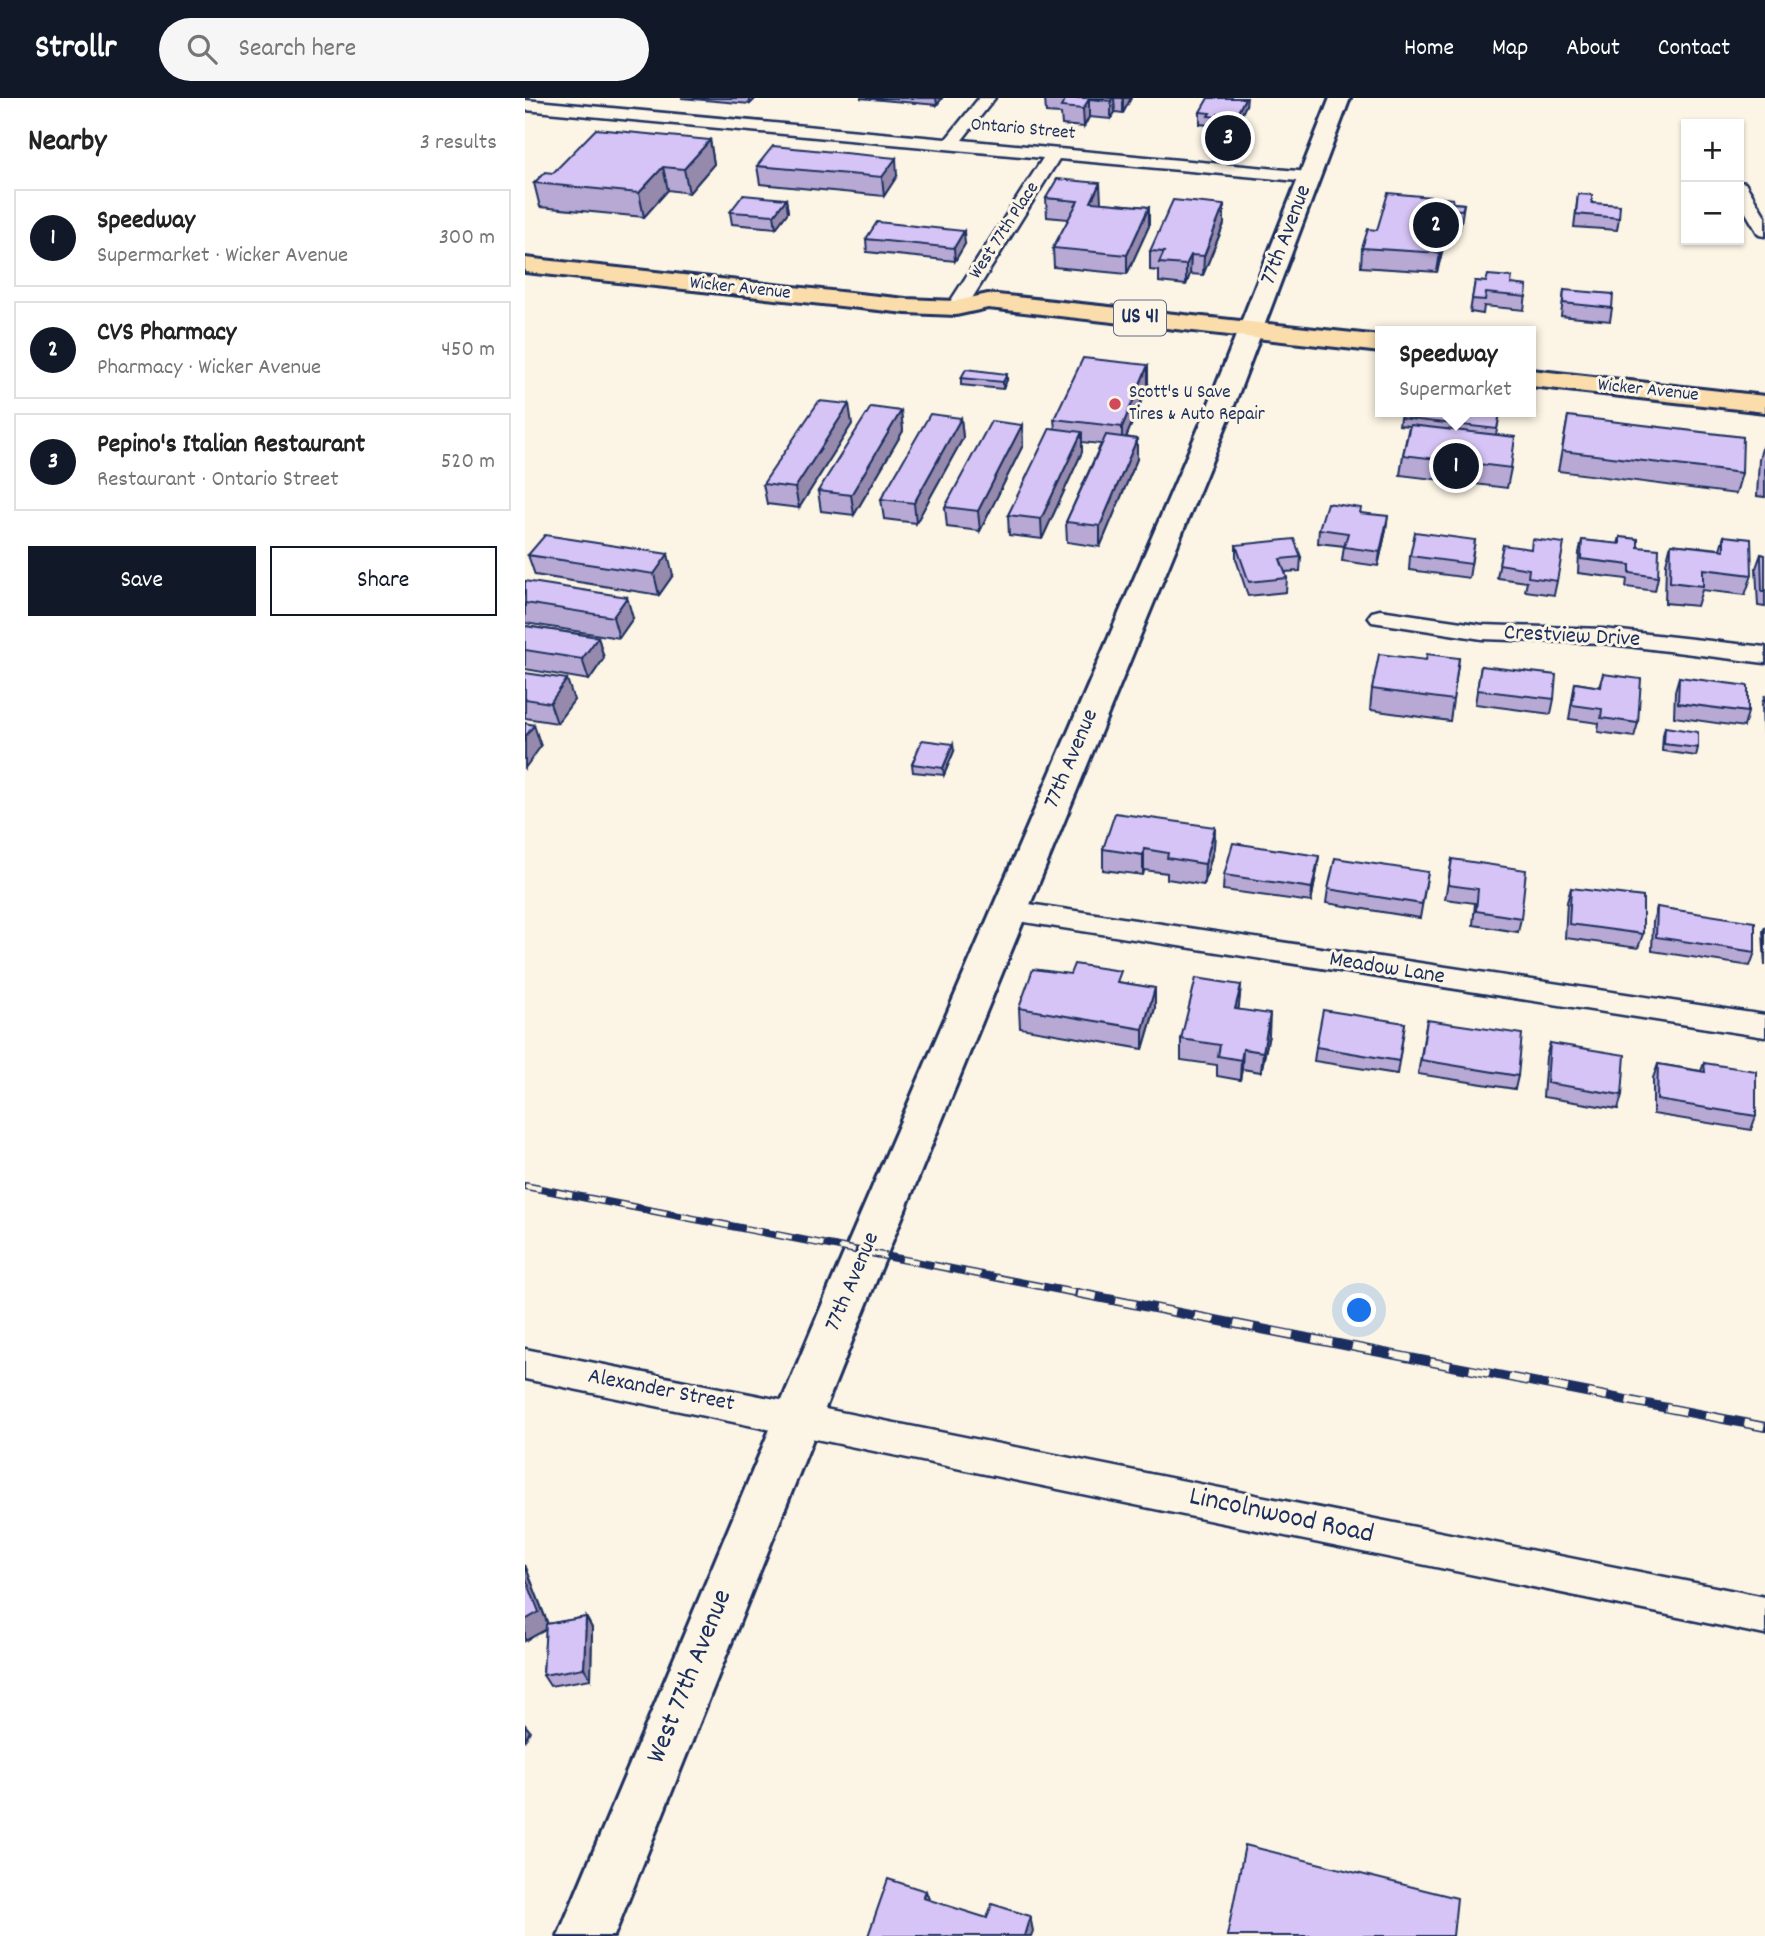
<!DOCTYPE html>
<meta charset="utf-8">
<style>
body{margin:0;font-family:Dekko,sans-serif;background:#f6f6f6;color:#222}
.controls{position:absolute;right:21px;top:21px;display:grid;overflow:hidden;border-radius:0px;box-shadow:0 2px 5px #0004}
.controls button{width:63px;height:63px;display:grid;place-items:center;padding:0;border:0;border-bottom:2px solid #e0e0e0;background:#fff;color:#222;font:35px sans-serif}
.you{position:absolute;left:835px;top:1213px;width:24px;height:24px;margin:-18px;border:5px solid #fff;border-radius:50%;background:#1a73e8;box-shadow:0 0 0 10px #1a73e833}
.badge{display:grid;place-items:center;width:46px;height:46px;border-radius:50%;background:#111827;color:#fff;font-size:23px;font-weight:700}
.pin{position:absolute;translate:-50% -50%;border:4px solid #fff;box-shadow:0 2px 7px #0006}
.popup{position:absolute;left:850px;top:228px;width:161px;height:91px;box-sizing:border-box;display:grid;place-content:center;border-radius:0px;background:#fff;filter:drop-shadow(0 2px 5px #0005);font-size:23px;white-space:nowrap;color:#767676}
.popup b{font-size:26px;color:#222}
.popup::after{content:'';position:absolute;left:50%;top:100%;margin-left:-14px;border:14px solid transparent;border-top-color:#fff}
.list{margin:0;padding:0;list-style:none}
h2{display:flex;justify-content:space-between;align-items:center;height:91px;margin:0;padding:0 28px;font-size:30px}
h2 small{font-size:23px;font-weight:400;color:#767676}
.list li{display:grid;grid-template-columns:46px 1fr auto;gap:21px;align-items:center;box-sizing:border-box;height:98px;margin:0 14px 14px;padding:0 14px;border:2px solid #e0e0e0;border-radius:0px}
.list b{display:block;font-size:26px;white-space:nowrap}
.list p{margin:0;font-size:23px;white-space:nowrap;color:#767676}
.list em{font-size:23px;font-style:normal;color:#767676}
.actions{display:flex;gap:14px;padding:21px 28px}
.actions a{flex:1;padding:16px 0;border:2px solid #111827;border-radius:0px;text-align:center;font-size:24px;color:#111827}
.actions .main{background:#111827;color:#fff}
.icon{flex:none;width:38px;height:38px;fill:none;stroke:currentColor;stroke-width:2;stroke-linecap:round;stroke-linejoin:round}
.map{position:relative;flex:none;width:1240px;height:1838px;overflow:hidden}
header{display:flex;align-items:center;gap:42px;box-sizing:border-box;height:98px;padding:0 35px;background:#111827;color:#fff}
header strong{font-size:33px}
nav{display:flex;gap:38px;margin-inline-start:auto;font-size:24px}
.search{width:490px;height:63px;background:#f6f6f6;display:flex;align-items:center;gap:18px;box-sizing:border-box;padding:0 24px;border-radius:38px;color:#767676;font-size:26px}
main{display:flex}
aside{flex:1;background:#fff}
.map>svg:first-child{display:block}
</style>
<header>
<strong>Strollr</strong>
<div class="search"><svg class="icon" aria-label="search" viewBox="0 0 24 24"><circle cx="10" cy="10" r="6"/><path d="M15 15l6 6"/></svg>Search here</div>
<nav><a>Home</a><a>Map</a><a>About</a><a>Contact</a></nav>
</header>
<main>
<aside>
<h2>Nearby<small>3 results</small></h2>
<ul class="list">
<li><span class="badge">1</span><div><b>Speedway</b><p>Supermarket · Wicker Avenue</p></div><em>300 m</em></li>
<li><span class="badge">2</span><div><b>CVS Pharmacy</b><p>Pharmacy · Wicker Avenue</p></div><em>450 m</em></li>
<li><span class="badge">3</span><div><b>Pepino's Italian Restaurant</b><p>Restaurant · Ontario Street</p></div><em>520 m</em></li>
</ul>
<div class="actions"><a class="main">Save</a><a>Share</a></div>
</aside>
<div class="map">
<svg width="1240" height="1838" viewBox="0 0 1240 1838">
<rect width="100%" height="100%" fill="#fcf5e5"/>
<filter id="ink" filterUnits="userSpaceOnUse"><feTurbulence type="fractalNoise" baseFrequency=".0143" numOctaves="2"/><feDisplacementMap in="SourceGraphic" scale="14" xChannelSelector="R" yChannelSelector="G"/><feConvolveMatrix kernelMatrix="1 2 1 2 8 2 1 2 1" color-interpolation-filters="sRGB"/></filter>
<g filter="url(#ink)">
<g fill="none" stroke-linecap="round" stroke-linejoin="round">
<defs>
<path id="street" d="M 454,0 L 470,0 L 437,42 L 784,74 L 793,79 L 784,84 L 534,61 L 441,210 L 431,216 L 421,210 L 518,60 L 0,12 L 0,2 L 421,41 Z
M 1214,84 L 1220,85 L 1240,118 L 1240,138 L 1234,137 L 1214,103 Z
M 855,512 L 957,527 L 1078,531 L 1240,549 L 1240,565 L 1078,545 L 957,541 L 847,524 L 843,519 L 847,514 Z
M 484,803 L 1240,917 L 1240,939 L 474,820 L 470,813 L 474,806 Z
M 0,1251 L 1240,1499 L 1240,1537 L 0,1281 Z"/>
<path id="secondary" d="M 805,0 L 825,0 L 705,318 L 351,1183 L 89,1838 L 33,1838 L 307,1183 L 679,318 Z"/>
<path id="highway" d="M 0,160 L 381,201 L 431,203 L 463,196 L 856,238 L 856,254 L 463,210 L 431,217 L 381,215 L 0,174 Z
M 1006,272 L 1240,298 L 1240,314 L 1006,288 Z"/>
</defs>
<use href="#street" stroke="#1b2f5e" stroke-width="5"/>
<use href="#secondary" stroke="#1b2f5e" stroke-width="6"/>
<use href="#highway" stroke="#1b2f5e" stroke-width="6"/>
<use href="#street" fill="#fcf5e5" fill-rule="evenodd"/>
<use href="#secondary" fill="#fcf5e5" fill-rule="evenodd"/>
<use href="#highway" fill="#faddab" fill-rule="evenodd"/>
<defs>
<path id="rail-far1" d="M 0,1088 L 561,1197"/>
<path id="rail" d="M 552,1195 L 1240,1329"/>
</defs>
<use href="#rail-far1" stroke="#1b2f5e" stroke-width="8"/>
<use href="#rail" stroke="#1b2f5e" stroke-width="10"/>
<use href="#rail-far1" stroke="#fcf5e5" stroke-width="5" stroke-dasharray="16" stroke-linecap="butt"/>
<use href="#rail" stroke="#fcf5e5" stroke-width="7" stroke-dasharray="20" stroke-linecap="butt"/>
</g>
<path fill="#b7a9d3" stroke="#1b2f5e" stroke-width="2" d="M 156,0 L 231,0 L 225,6 Z
M 335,0 L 417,0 L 412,7 Z
M 520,0 L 606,0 L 598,15 L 590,14 L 586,21 L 564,19 L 559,29 L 537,27 L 536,16 L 521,15 Z
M 721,7 L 710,30 L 693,28 L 691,31 L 683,31 L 683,27 L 675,26 L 675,14 Z
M 185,42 L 189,66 L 164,95 L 143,92 L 119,119 L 15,109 L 9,85 L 28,75 Z
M 232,68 L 372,78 L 359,98 L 235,86 Z
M 1053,96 L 1094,120 L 1092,132 L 1049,129 Z
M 521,100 L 624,109 L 624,128 L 602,176 L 529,169 L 528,150 L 544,121 L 522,119 Z
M 261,101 L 263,114 L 251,130 L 207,126 L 205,114 Z
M 927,105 L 939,106 L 936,125 L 935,131 L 923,130 L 912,174 L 836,169 L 837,150 Z
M 699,107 L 699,126 L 678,177 L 665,176 L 661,187 L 634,184 L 634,173 L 625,172 L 625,153 Z
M 341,141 L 440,146 L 430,163 L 342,154 Z
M 950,183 L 1002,188 L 999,212 L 959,208 L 958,216 L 945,214 Z
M 1039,192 L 1087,210 L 1085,223 L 1036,218 Z
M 436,280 L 482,282 L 478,291 L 436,287 Z
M 623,287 L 601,339 L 612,341 L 612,361 L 575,449 L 542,444 L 541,424 L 576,346 L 557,344 L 557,354 L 517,441 L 484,437 L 483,417 L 530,331 L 529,321 Z
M 376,313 L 378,333 L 329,417 L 296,413 L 293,393 Z
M 975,315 L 971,337 L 986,370 L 982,390 L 875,377 L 878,357 L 884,328 L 874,327 L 875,320 Z
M 1043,318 L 1217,375 L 1211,396 L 1033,373 Z
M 436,320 L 438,340 L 391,425 L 359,421 L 356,401 Z
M 327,326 L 274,410 L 242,406 L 238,386 Z
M 497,327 L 498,347 L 455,433 L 422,429 L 420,409 Z
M 1240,340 L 1240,399 L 1232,398 L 1234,361 Z
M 836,415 L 861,432 L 853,468 L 817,463 L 819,448 L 793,445 L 794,431 Z
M 1199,438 L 1227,477 L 1220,497 L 1177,492 L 1172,508 L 1140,505 L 1141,466 L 1146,446 L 1195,451 Z
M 1095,439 L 1133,479 L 1130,493 L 1101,489 L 1102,481 L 1053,475 L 1054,455 L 1057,442 L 1093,446 Z
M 950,442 L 944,480 L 884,472 L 885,458 Z
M 711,447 L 776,459 L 775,473 L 760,474 L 762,480 L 761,494 L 723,498 L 711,461 Z
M 978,447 L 1032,483 L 1029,497 L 1000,493 L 1002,484 L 972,480 Z
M 1236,456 L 1240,457 L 1240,509 L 1233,508 L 1231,470 Z
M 3,457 L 148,477 L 134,497 L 10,477 Z
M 0,483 L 108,520 L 94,540 L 0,525 Z
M 0,528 L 73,539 L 79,560 L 64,582 L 0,571 Z
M 934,560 L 925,623 L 845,612 L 847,591 L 901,562 Z
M 956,568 L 1029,601 L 1026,616 L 950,606 Z
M 0,575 L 49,602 L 32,625 L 0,620 Z
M 1078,576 L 1113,625 L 1109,639 L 1073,634 L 1074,625 L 1044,621 L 1050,585 L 1074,589 Z
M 1154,579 L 1223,614 L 1219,629 L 1149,619 L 1150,593 Z
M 1240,597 L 1240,639 L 1238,638 L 1237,606 Z
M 1140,629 L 1173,650 L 1171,658 L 1137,653 L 1138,637 Z
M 429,653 L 419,677 L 388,674 L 387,666 Z
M 690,729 L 689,749 L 679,787 L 642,781 L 642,775 L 619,772 L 618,777 L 578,772 L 578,751 Z
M 927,761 L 996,820 L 993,834 L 948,827 L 950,805 L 920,801 Z
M 792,772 L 786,804 L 698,792 L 699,777 Z
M 903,774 L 895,820 L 801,805 L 803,791 Z
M 1046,790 L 1118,836 L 1113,850 L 1040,840 L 1042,804 Z
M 1132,809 L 1230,854 L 1225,868 L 1127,853 L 1128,823 Z
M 1240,829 L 1240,868 L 1238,833 Z
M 545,876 L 630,890 L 630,910 L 618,951 L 495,930 L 494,910 Z
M 716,887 L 713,912 L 744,937 L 736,974 L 717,971 L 715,982 L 692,978 L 692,967 L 656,962 L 656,941 Z
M 902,922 L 993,978 L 990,991 L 893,976 Z
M 880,925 L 872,976 L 789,963 L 791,949 Z
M 1025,945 L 1097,997 L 1093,1011 L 1018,999 L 1021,959 Z
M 1179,965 L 1231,1018 L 1226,1032 L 1128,1016 L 1128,980 L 1133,966 L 1176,973 Z
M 0,1467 L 23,1526 L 61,1519 L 67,1530 L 66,1581 L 25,1588 L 18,1577 L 21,1532 Z"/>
<path fill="#9589ac" stroke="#1b2f5e" stroke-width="2" d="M 224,0 L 231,0 L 225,6 Z
M 411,0 L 417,0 L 412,7 Z
M 587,0 L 589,0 L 590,14 L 586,21 L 586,3 Z
M 598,0 L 606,0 L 598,15 Z
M 720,0 L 722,0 L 721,7 L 710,30 L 711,18 Z
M 564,1 L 564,19 L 559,29 L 558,11 Z
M 693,16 L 693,28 L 691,31 L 692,19 Z
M 185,42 L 189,66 L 164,95 L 159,71 Z
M 371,60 L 372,78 L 359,98 L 357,79 Z
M 138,69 L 143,92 L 119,119 L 114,95 Z
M 575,85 L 576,104 L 566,122 L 566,104 Z
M 261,101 L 263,114 L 251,130 L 249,117 Z
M 699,107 L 699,126 L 678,177 L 679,158 Z
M 624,109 L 624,128 L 602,176 L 602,157 Z
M 925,111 L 923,130 L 912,174 L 915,155 Z
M 439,133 L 440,146 L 430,163 L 429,150 Z
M 666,157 L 665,176 L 661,187 L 661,167 Z
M 623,267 L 623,287 L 597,349 L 597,329 Z
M 482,276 L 482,282 L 478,291 L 478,284 Z
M 324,306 L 327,326 L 274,410 L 270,390 Z
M 376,313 L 378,333 L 329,417 L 326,397 Z
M 436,320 L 438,340 L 391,425 L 389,405 Z
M 497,327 L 498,347 L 455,433 L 453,413 Z
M 557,334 L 557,354 L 517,441 L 516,421 Z
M 612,341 L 612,361 L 575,449 L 575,428 Z
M 863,418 L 861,432 L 853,468 L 855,454 Z
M 143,456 L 148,477 L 134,497 L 129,476 Z
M 102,499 L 108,520 L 94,540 L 88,519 Z
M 73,539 L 79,560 L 64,582 L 57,561 Z
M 42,581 L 49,602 L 32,625 L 25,605 Z
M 9,627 L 16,648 L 0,670 L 0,639 Z
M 428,646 L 429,653 L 419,677 L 418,670 Z
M 690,729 L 689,749 L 679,787 L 680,766 Z
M 619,751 L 619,772 L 618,777 L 618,757 Z
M 794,758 L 792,772 L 786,804 L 787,790 Z
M 716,887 L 714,908 L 709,931 L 710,911 Z
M 630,890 L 630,910 L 618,951 L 618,931 Z
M 745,916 L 744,937 L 736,974 L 738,954 Z
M 718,951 L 717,971 L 715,982 L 716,962 Z
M 0,1467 L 24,1530 L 0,1543 Z
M 61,1519 L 67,1530 L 66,1581 L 59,1570 Z
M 0,1627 L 5,1633 L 0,1643 Z
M 401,1793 L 407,1809 L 398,1800 Z
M 505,1818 L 508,1833 L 506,1838 L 499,1838 Z"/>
<path fill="#d5c4f5" stroke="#1b2f5e" stroke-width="2" d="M 541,0 L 587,0 L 586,3 L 564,1 L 558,11 L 536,9 Z
M 683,0 L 720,0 L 711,18 L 693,16 L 692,19 L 683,18 L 685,15 L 675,14 Z
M 71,31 L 185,42 L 159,71 L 138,69 L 114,95 L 9,85 L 20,74 L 28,75 Z
M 248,48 L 371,60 L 357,79 L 232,68 Z
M 532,81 L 575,85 L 566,104 L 624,109 L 602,157 L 528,150 L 553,103 L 521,100 Z
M 863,95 L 928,101 L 927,105 L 939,106 L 937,112 L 925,111 L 915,155 L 837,150 L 843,131 L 852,132 Z
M 1053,96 L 1067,97 L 1067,105 L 1095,107 L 1094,120 L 1051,116 Z
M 218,97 L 261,101 L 249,117 L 205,114 Z
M 648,102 L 699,107 L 679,158 L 666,157 L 661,167 L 634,165 L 639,154 L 625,153 Z
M 352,124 L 439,133 L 429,150 L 341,141 Z
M 963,177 L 987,179 L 986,186 L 1002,188 L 1001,199 L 961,195 L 960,202 L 947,201 L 950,183 L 961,184 Z
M 1039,192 L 1088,196 L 1087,210 L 1038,205 Z
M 558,260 L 623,267 L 597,329 L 529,321 Z
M 441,271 L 482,276 L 478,284 L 436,280 Z
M 294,303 L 324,306 L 270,390 L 238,386 Z
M 346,309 L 376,313 L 326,397 L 293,393 Z
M 877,314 L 965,314 L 975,315 L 972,331 L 875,320 Z
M 405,316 L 436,320 L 389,405 L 356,401 Z
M 1043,318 L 1218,339 L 1217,375 L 1037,353 Z
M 466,323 L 497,327 L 453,413 L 420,409 Z
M 885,327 L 990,339 L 986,370 L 878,357 Z
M 525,330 L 557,334 L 516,421 L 483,417 Z
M 581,337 L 612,341 L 575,428 L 541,424 Z
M 802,405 L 836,410 L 835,415 L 863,418 L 855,454 L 819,449 L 823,435 L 794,431 Z
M 890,434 L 950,442 L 946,466 L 885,458 Z
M 20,437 L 143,456 L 129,476 L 3,457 Z
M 1199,438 L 1226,441 L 1227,477 L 1178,471 L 1178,488 L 1145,484 L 1146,446 L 1199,452 Z
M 1095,439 L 1113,441 L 1113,449 L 1134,451 L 1133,479 L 1105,475 L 1105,467 L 1056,461 L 1057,442 L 1095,446 Z
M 769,441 L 776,459 L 755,461 L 762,480 L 724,484 L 711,447 Z
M 1007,441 L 1039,445 L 1032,483 L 1003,479 L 1004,471 L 974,466 L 978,447 L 1006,451 Z
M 1236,456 L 1240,457 L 1240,494 L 1237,494 Z
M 0,483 L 102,499 L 88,519 L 0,505 Z
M 0,528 L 73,539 L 57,561 L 0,552 Z
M 854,556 L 901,562 L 902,556 L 934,560 L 928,602 L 847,591 Z
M 956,568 L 1031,577 L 1029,601 L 952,592 Z
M 0,575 L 42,581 L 25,605 L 0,601 Z
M 1078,576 L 1116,581 L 1113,625 L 1076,620 L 1077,611 L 1047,607 L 1050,585 L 1076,589 Z
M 1154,579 L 1223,588 L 1223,614 L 1153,605 Z
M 0,625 L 9,627 L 0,639 Z
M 1140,629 L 1173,634 L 1173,650 L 1139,646 Z
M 397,642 L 428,646 L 418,670 L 387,666 Z
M 590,715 L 690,729 L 680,766 L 642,760 L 643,755 L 619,751 L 618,757 L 578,751 Z
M 708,745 L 794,758 L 787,790 L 699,777 Z
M 810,760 L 903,774 L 897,806 L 803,791 Z
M 927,761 L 1001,772 L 996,820 L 951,813 L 953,791 L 923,787 Z
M 1046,790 L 1118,799 L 1118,836 L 1044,826 Z
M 1132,809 L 1230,824 L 1230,854 L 1131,839 Z
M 549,866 L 596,873 L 592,884 L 630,890 L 618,931 L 494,910 L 508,871 L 545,876 Z
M 671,880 L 716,887 L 710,911 L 745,916 L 738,954 L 718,951 L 716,962 L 693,958 L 695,947 L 656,941 Z
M 798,912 L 880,925 L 874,963 L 791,949 Z
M 902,922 L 997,936 L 993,978 L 896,962 Z
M 1025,945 L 1100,957 L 1097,997 L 1022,985 Z
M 1179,965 L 1231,973 L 1231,1018 L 1132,1002 L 1133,966 L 1180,974 Z
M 0,1478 L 14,1514 L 0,1522 Z
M 61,1519 L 59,1570 L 18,1577 L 21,1526 Z
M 720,1747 L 932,1800 L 928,1838 L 702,1838 Z
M 363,1781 L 401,1793 L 398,1800 L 462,1820 L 467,1806 L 505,1818 L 499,1838 L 343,1838 Z"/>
</g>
<circle fill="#d1495b" stroke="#fcf5e5" stroke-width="2.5" cx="590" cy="306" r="7"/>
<g text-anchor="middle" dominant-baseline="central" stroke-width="6" stroke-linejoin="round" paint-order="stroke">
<g font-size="19" fill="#1b2f5e" stroke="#fcf5e5">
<text transform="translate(498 32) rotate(5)">Ontario Street</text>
<text transform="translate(480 133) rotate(-57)">West 77th Place</text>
<text transform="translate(215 191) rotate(6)">Wicker Avenue</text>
<text transform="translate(1123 293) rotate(6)">Wicker Avenue</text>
</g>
<g font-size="19" fill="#1b2f5e" stroke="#fcf5e5" text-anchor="start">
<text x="604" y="295">Scott's U Save<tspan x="604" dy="22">Tires &amp; Auto Repair</tspan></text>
</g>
<rect fill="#fcf5e5" stroke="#5e6a86" stroke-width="2" x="589" y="202.5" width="52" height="35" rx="5"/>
<g font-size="21" font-weight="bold" fill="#1b2f5e">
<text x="615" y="220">US 41</text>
</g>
<g font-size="23" fill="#1b2f5e" stroke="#fcf5e5">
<text transform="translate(762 137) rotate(-69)">77th Avenue</text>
<text transform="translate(1047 539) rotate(3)">Crestview Drive</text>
<text transform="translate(547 661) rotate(-67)">77th Avenue</text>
<text transform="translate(862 871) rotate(9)">Meadow Lane</text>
<text transform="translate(328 1184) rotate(-67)">77th Avenue</text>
<text transform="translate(136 1293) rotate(11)">Alexander Street</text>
</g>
<g font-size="28" fill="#1b2f5e" stroke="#fcf5e5">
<text transform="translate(756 1419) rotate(12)">Lincolnwood Road</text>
<text transform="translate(166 1579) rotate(-68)">West 77th Avenue</text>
</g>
</g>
</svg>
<div class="controls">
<button>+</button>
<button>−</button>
</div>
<div class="you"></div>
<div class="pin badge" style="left:931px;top:368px">1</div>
<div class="popup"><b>Speedway</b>Supermarket</div>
<div class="pin badge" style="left:911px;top:127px">2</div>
<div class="pin badge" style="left:703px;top:40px">3</div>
</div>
</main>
